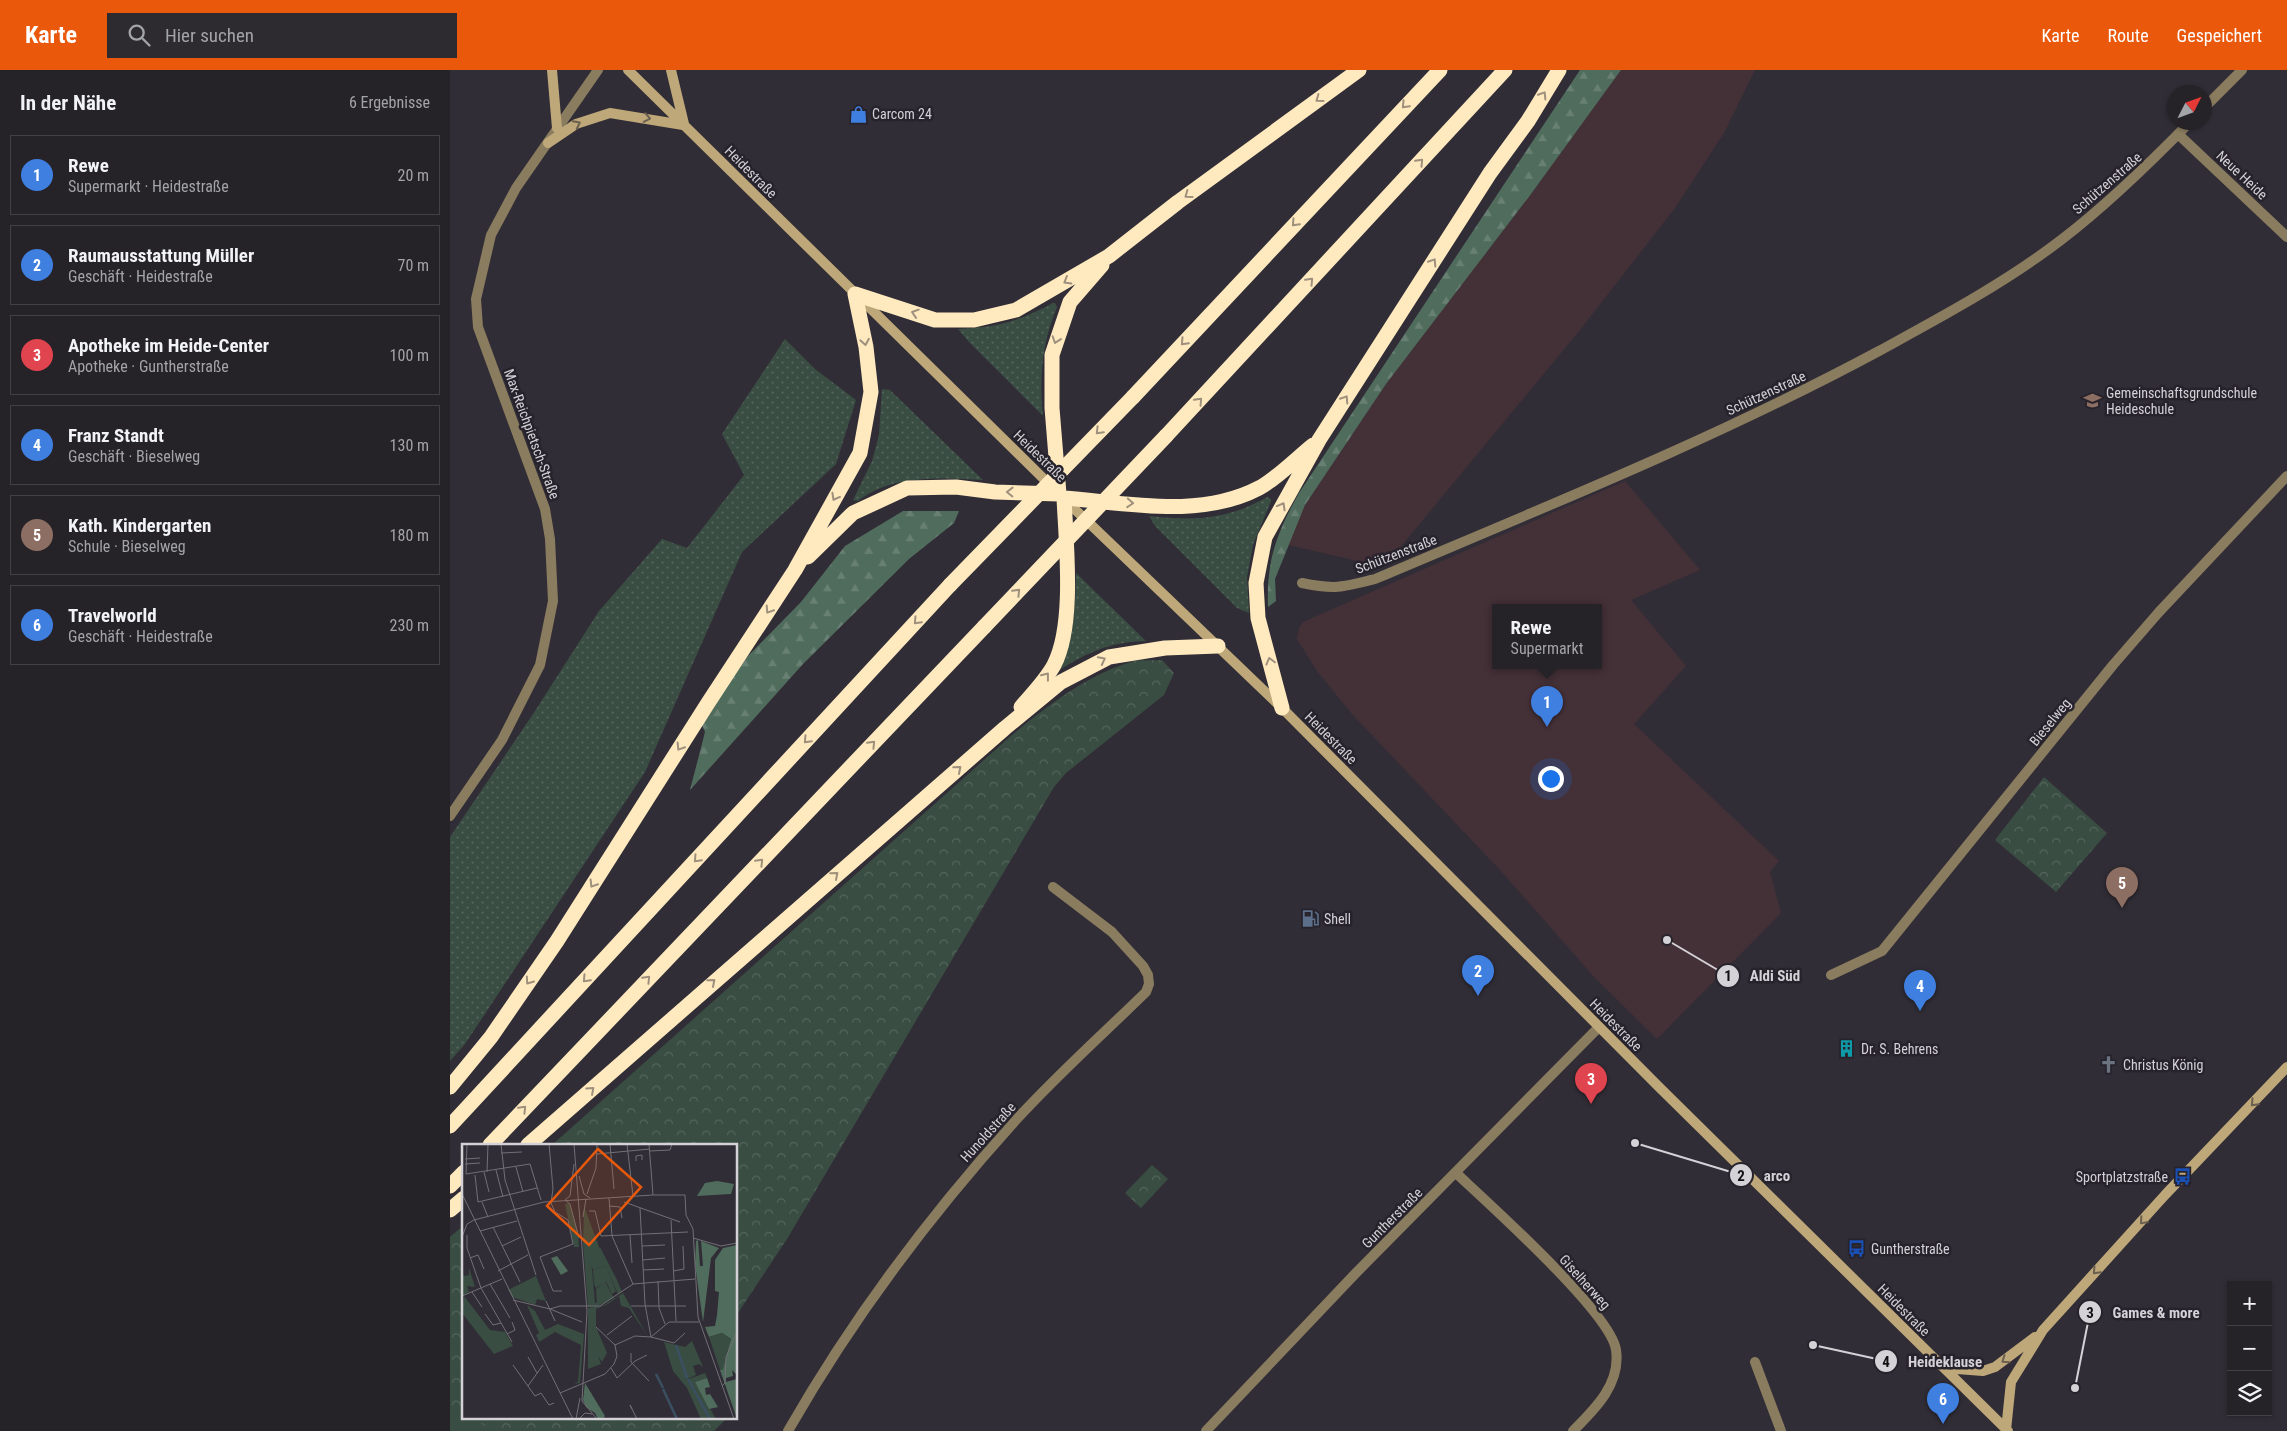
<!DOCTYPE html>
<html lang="de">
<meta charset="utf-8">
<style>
body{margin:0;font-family:"Roboto Condensed",sans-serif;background:#2d2a30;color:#f1f3f6}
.controls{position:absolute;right:15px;bottom:15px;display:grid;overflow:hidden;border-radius:0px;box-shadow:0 1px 4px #0004}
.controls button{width:45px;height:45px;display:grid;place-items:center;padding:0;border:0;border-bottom:1px solid #423f45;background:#252228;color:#f1f3f6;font:25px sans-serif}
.compass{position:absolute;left:1717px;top:15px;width:45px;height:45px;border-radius:50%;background:#252228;box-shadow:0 1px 4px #0004;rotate:48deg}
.you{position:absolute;left:1100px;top:708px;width:18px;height:18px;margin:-12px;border:4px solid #fff;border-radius:50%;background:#1a73e8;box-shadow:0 0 0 8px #1a73e833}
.badge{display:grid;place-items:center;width:32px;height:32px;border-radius:50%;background:#ea580c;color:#fff;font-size:16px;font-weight:700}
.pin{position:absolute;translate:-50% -41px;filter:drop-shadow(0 1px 2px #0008)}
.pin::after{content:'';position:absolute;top:26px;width:18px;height:15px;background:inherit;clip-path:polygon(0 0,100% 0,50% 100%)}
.popup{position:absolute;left:1042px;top:534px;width:110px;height:65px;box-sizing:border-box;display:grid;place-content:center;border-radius:0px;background:#252228;filter:drop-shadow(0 1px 4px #0005);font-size:16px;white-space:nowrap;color:#a3a4a8}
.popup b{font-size:19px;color:#f1f3f6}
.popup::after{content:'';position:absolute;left:50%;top:100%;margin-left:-10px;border:10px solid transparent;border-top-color:#252228}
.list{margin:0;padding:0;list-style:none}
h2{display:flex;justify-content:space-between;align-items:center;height:65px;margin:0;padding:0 20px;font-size:21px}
h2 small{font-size:16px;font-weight:400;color:#a3a4a8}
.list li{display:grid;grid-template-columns:32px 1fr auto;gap:15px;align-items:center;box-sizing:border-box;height:80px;margin:0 10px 10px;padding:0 10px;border:1px solid #423f45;border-radius:0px}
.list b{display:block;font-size:19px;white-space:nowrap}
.list p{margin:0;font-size:16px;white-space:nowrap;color:#a3a4a8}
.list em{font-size:16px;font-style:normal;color:#a3a4a8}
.icon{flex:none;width:28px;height:28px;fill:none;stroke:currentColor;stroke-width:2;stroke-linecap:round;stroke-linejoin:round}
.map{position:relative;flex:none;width:1837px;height:1361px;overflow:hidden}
header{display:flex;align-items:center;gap:30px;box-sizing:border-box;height:70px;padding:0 25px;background:#ea580c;color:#fff}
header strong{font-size:24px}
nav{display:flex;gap:28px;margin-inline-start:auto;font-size:18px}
.search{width:350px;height:45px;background:#2d2a30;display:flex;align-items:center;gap:12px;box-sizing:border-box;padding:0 18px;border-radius:0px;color:#a3a4a8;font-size:19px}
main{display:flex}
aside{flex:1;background:#252228}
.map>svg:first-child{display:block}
</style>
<header>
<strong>Karte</strong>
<div class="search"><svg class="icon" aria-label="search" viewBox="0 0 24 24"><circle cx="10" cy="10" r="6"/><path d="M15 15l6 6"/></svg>Hier suchen</div>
<nav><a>Karte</a><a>Route</a><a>Gespeichert</a></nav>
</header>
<main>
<aside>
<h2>In der Nähe<small>6 Ergebnisse</small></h2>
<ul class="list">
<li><span class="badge" style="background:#3f7fe0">1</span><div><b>Rewe</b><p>Supermarkt · Heidestraße</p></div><em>20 m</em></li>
<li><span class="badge" style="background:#3f7fe0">2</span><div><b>Raumausstattung Müller</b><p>Geschäft · Heidestraße</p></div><em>70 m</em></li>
<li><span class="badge" style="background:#e0444e">3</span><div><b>Apotheke im Heide-Center</b><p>Apotheke · Guntherstraße</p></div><em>100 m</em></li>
<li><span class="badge" style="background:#3f7fe0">4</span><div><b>Franz Standt</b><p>Geschäft · Bieselweg</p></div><em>130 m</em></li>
<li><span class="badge" style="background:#8d6e63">5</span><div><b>Kath. Kindergarten</b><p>Schule · Bieselweg</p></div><em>180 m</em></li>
<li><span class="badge" style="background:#3f7fe0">6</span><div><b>Travelworld</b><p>Geschäft · Heidestraße</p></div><em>230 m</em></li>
</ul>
</aside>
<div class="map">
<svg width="1837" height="1361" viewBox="0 0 1837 1361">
<defs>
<pattern id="grass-dots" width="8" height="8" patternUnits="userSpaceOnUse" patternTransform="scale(1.25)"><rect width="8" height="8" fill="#394d42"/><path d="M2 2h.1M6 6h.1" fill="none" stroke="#55665d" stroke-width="1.8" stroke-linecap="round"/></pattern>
<pattern id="forest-firs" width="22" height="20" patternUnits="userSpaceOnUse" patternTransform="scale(1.25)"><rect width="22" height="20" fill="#506c5c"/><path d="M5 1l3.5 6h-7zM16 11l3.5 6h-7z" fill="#688073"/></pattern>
<pattern id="park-crowns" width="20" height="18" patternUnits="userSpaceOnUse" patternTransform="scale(1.25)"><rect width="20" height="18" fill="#394d42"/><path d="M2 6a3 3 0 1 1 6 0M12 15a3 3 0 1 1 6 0" fill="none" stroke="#55665d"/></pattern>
</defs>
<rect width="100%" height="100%" fill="#312d36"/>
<path fill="#443037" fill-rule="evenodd" d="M 1171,0 L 1305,0 L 1274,63 L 1225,138 L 1130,260 L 934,497 L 838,475 L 855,435 L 936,314 L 1081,124 Z
M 1175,411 L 1250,500 L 1181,530 L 1236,596 L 1184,654 L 1329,791 L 1320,802 L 1331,843 L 1207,969 L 1145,908 L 1050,800 L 901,643 L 867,601 L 847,569 L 849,558 L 853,552 ZM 1046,538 L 1148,538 L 1148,596 L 1046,596 Z"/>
<path fill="url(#grass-dots)" d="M 603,233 L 605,233 L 607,237 C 592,273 589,307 593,346 L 520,273 L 508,259 C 548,257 567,252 603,233 Z
M 335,269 L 365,299 L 406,330 L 386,394 L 292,482 L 195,702 L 15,974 L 0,991 L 0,767 L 85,641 L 149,541 L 212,469 L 237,478 L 294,405 L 272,364 Z
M 432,319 L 440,320 L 533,410 C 492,408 442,404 408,431 L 403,430 L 422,391 L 429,365 Z
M 817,427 L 821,429 L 821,431 L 803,475 L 797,507 L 799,543 L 787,538 L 705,456 L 699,446 C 743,451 777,450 817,427 Z
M 626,503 L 696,571 C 660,572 638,582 608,601 C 622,568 626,538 626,503 Z"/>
<path fill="url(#forest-firs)" d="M 1130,0 L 1171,0 L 1081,124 L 936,314 L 855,435 L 825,509 L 826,531 L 818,537 C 816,491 827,462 849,423 Z
M 453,441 L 509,441 L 504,453 L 459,489 L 353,594 L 240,720 L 255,662 L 251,653 L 298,586 L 351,532 L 395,476 Z"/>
<path fill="url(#park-crowns)" d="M 712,590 L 724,603 L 714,625 L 616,703 L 604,717 L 337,1169 L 286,1246 L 286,1075 L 102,1075 L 562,665 C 596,637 638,604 681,592 C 690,589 702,591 712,590 Z
M 1594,707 L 1657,763 L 1606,822 L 1545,770 Z
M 702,1095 L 718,1109 L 691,1138 L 675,1123 Z
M 14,1155 L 14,1347 L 278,1347 L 264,1361 L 0,1361 L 0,1167 Z"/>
<path fill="#394d42" d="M 0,1340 L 14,1343 L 14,1347 L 22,1347 L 42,1361 L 0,1361 Z"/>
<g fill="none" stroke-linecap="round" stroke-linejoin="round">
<path stroke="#8a7c5f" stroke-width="10" d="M 1754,38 L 1792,0
M 1728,64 L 1837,167
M 852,513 C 885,520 894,517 925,509 C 1095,437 1267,368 1429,281 C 1491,247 1555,213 1611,170 C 1657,135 1699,94 1740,52
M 0,746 L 52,670 L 90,595 L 103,531 L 100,469 L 95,439 L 28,257 L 26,229 L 41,165 L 66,118 L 148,0
M 1381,905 L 1432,881 L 1663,595 L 1709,542 L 1837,406
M 1006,1103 C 1038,1133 1161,1243 1166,1280 C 1171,1314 1145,1339 1123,1361
M 1305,1292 L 1331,1361
M 338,1361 C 402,1249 480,1145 566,1050 C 607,1005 653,964 696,922 L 699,914 L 698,905 L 693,896 L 662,862 L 603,817
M 756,1361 L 904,1205 L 1149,957"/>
<path stroke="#bea879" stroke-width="10" d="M 102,0 L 107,58
M 178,0 L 602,417
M 221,0 L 234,54
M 98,73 L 126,54 L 160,43 L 233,55
M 612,427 L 832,638 L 1210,1018 L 1558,1361
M 1494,1298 L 1533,1301 L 1545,1297 L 1585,1267
M 1556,1360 L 1561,1312 L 1593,1260 L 1715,1125 L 1837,997"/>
<path stroke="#ffeabf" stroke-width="15" d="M 683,327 L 990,0
M 716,366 L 1055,0
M 358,487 L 403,443 L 457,418 L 506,417 L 545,422 L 609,424 L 602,338 L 602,285 L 620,232 L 652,195
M 571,637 C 582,624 596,610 604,595 C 625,555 616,473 614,428 C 678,433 750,449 809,418 C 825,410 848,387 863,375
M 832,638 L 808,548 L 806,513 L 815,467 L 869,370 L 1040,103 L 1078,51 L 1109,0
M 0,1017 L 41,967 L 107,871 L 258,633 L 345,500 L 410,383 L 421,322 L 416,277 L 405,224 L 485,250 L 524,250 L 566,240 L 659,186 L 728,132 L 909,0
M 0,1056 L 500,515
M 40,1075 L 534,557
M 78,1075 L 555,658 L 611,612 L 659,587 L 715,578 L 768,576
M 0,1116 L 14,1102
M 0,1140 L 14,1128"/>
<path stroke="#ffeabf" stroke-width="15" d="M 500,515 L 683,327
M 534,557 L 716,366"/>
</g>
<defs><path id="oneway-chevron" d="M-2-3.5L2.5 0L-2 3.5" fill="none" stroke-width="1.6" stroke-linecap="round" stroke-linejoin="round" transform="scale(1.25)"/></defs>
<g stroke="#9e907d">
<use href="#oneway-chevron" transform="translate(1093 25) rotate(-58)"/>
<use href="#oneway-chevron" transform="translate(869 29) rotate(144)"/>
<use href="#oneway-chevron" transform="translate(955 35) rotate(134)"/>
<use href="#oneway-chevron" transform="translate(970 92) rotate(-47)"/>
<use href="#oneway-chevron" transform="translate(738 125) rotate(144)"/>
<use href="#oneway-chevron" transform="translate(845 153) rotate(133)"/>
<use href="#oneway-chevron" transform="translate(983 192) rotate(-57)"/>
<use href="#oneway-chevron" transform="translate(617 211) rotate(150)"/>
<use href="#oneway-chevron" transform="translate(860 211) rotate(-47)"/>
<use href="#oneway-chevron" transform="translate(465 243) rotate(-162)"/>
<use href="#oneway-chevron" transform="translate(606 270) rotate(109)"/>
<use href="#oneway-chevron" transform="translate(415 272) rotate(80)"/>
<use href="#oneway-chevron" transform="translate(734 272) rotate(133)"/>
<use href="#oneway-chevron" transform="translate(895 329) rotate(-57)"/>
<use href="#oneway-chevron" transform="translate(749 331) rotate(-47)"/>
<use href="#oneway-chevron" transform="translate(649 361) rotate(134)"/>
<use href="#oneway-chevron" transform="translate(560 422) rotate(-179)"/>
<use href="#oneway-chevron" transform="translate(385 427) rotate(119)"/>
<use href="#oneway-chevron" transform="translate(680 433) rotate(4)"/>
<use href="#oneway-chevron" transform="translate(832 436) rotate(-61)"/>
<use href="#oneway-chevron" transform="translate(567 522) rotate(-46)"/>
<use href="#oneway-chevron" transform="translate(319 540) rotate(123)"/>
<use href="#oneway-chevron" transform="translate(467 551) rotate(133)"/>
<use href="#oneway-chevron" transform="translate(652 590) rotate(-27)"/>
<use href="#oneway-chevron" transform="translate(820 591) rotate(-105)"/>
<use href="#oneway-chevron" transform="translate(596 606) rotate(-52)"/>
<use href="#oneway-chevron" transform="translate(357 670) rotate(133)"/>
<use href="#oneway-chevron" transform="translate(422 674) rotate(-46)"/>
<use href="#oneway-chevron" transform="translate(230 677) rotate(122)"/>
<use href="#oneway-chevron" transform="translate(508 699) rotate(-41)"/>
<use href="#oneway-chevron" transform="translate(247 789) rotate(133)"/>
<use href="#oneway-chevron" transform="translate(310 792) rotate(-46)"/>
<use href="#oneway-chevron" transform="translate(385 805) rotate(-41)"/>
<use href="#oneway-chevron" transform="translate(143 814) rotate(122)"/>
<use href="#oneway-chevron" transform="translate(136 909) rotate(133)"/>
<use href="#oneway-chevron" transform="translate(197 909) rotate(-46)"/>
<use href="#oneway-chevron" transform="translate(79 911) rotate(125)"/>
<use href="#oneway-chevron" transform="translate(262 912) rotate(-41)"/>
<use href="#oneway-chevron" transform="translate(141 1020) rotate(-42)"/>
<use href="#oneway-chevron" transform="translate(73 1039) rotate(-46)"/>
</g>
<g stroke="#6b5f4f">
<use href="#oneway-chevron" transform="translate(197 48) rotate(11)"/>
<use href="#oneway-chevron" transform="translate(127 54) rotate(-27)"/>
<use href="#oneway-chevron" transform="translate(1804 1033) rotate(133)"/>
<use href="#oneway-chevron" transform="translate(1693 1151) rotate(131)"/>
<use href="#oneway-chevron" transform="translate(1646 1201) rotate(133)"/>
<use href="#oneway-chevron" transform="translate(1555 1290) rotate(145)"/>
</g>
<defs>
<symbol id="shop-bare" viewBox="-9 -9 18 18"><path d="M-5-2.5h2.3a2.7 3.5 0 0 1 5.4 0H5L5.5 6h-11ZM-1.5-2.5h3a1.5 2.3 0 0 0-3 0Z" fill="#3f7fe0" stroke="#27232c" stroke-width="2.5" paint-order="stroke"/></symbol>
<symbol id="school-bare" viewBox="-9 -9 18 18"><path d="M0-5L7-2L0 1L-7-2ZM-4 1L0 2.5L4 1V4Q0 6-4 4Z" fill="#8d6e63" stroke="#27232c" stroke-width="2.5" paint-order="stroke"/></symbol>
<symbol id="fuel-bare" viewBox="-9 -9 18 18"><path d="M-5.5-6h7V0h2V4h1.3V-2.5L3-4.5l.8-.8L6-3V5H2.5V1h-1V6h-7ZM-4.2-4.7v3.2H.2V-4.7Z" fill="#5c6f8a" stroke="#27232c" stroke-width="2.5" paint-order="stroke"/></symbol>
<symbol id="building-bare" viewBox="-9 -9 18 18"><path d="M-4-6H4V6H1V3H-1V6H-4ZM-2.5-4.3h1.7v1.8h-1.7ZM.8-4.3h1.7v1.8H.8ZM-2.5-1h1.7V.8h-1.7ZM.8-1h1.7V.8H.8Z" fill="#0f9aa8" stroke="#27232c" stroke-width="2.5" paint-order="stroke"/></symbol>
<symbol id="church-bare" viewBox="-9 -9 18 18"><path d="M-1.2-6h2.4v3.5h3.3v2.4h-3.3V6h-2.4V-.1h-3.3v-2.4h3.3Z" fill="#6b7280" stroke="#27232c" stroke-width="2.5" paint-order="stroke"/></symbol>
<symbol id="bus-bare" viewBox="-9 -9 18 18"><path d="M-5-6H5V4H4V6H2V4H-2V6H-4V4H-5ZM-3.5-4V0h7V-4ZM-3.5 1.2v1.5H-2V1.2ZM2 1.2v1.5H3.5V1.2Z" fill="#1a4fb4" stroke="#27232c" stroke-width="2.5" paint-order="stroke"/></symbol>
</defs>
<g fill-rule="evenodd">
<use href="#shop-bare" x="396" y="32" width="25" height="25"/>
<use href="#school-bare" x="1630" y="318" width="25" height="25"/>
<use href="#fuel-bare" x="848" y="836" width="25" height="25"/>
<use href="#building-bare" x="1384" y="966" width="25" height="25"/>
<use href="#church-bare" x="1646" y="982" width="25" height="25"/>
<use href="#bus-bare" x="1720" y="1094" width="25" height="25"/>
<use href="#bus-bare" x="1394" y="1166" width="25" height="25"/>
</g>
<g text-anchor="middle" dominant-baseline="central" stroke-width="5" stroke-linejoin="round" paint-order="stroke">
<g font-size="14" fill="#d4d1d7" stroke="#27232c" text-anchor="start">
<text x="422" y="44">Carcom 24</text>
<text x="1656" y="323">Gemeinschaftsgrundschule<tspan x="1656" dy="16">Heideschule</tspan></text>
<text x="874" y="849">Shell</text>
<text x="1411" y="979">Dr. S. Behrens</text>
<text x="1673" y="995">Christus König</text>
<text x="1718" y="1107" text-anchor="end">Sportplatzstraße</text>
<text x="1421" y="1179">Guntherstraße</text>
</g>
<g font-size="14" fill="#d4d1d7" stroke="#27232c">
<text transform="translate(301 102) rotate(45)">Heidestraße</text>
<text transform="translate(1792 105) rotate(43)">Neue Heide</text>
<text transform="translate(1657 113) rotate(-41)">Schützenstraße</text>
<text transform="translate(1316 323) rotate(-25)">Schützenstraße</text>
<text transform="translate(82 364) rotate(70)">Max-Reichpietsch-Straße</text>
<text transform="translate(590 386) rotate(44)">Heidestraße</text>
<text transform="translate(946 484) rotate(-21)">Schützenstraße</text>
<text transform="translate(1600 652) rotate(-51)">Bieselweg</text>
<text transform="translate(881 668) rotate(45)">Heidestraße</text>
<text transform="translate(1166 955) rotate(45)">Heidestraße</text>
<text transform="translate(538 1062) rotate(-48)">Hunoldstraße</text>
<text transform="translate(942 1148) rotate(-45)">Guntherstraße</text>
<text transform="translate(1135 1212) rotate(48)">Giselherweg</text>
<text transform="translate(1454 1240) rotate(45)">Heidestraße</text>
</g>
</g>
<g transform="translate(12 1074)">
<rect width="275" height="275" fill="#312d36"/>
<path d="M 107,59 L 116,89 L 117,103 L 112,103 L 103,60 ZM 121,99 L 129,114 L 133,159 L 152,154 L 135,162 L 126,163 ZM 138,103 L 155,136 L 160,148 L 156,150 L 137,107 ZM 7,124 L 13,143 L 5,142 L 7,148 L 0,152 L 0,128 L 2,132 L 7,131 ZM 161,149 L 186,193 L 167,164 L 159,162 L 157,152 L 146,160 L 134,165 L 134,183 L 145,209 L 140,218 L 136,212 L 139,220 L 126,225 L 126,164 L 142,161 ZM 65,161 L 73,167 L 83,186 L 96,180 L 122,190 L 118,239 L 112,240 L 116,238 L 119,201 L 93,188 L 77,198 L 74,191 L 77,189 ZM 230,197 L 241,223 L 237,220 L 231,222 L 234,231 L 221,237 L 243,229 L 245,234 L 233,238 L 254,275 L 239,275 L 225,244 L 211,227 L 202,198 L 223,203 Z" fill="#394d42"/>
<path d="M 255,37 L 272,40 L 269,50 L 235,52 L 243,39 ZM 236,96 L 238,122 L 241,122 L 239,97 L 257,104 L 249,114 L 241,178 L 233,120 L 234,97 ZM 275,101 L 275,231 L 270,226 L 271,232 L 264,234 L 264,238 L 275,235 L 275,275 L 258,226 L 269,195 L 260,189 L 247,193 L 243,183 L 253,182 L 255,171 L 257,148 L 253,147 L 253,116 L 261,104 ZM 95,112 L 106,127 L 99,131 L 89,114 ZM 245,234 L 248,243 L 243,244 L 244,251 L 248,250 L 256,263 L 247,265 L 233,238 ZM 123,239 L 143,272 L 141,275 L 136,275 L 133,269 L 124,263 L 121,256 Z" fill="#506c5c"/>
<path d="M 74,132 L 84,157 L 75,155 L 73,161 L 50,153 L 46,146 Z" fill="#394d42"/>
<path d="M 122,62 L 144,122 L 131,126 L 121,99 ZM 143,138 L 152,154 L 135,161 L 134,145 Z" fill="#394d42"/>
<path d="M 144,122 L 154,147 L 150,150 L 144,138 L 134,144 L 132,140 L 131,126 ZM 2,152 L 28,186 L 43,188 L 51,202 L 32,210 L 0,169 ZM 260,189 L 269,195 L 261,226 L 258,226 L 247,193 Z" fill="#394d42"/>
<path fill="none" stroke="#3a5062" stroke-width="2.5" d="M 214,201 L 225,234M 194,230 L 201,244M 226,235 L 248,275M 201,245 L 215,275"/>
<path fill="none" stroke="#726f76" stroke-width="1" d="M 5,0 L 4,30 L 68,20 L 79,56M 39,0 L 43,36 L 74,131M 87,0 L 91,45 L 89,59 L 93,68 L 106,76 L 111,100 L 78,113 L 91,147 L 100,147M 112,0 L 125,167 L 120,257 L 135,275M 148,0 L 152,45M 165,0 L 171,52M 188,7 L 208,6 L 210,0M 39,9 L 60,8M 135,10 L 188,5M 3,15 L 18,14M 174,17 L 174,12 L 180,11 L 180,16M 3,20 L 18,19M 112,20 L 108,52 L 103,56 L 108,60 L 117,94M 54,23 L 61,48M 34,26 L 41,53M 22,28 L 27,48M 25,28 L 26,0M 13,31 L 16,58 L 75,44M 117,32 L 122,50 L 128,54M 0,50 L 111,275M 125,50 L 134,24 L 135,0M 191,51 L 223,51 L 224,71 L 231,85 L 236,173 L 272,275M 147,54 L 150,92 L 171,140 L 233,135M 20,58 L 26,73M 162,58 L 218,78M 148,62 L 158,63 L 160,74M 178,64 L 183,160 L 189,193M 127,67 L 133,67 L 139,92 L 226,88M 121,73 L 124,55M 12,76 L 82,58 L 191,51 L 187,0M 209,76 L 214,177M 31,83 L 58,138M 18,87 L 55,77M 5,91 L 5,104 L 19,144 L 50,198M 168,91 L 170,119M 0,93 L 5,80 L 12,76M 231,94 L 259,102 L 275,99M 40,102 L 59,93M 180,102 L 203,101M 8,114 L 16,111 L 22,125M 181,116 L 203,114M 181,126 L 202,125M 36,127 L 66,111M 211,127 L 222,125 L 221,102M 196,137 L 197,164 L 203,180M 28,140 L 48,174M 10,148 L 20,163M 0,152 L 40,135M 51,156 L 88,165 L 120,178M 84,157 L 93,177M 169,162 L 224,162M 88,165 L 98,162 L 138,162 L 171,140M 23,170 L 31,181 L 39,179M 45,190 L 53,186 L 50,178M 145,191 L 170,172M 189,193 L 212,199 L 223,189M 153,201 L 173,192 L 189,193 L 207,178 L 237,178M 169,209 L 169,218 L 187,237M 66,213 L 75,229M 51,221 L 73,252 L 79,249 L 87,261 L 92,259M 149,224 L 155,234 L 173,217 L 185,211M 66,242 L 81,221M 260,242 L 263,239 L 264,213 L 275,188M 98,249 L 143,230 L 152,220 L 155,212 L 153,201 L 134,183M 170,265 L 168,261 L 175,275M 114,275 L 118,254M 117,275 L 123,269 L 130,270"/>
<path fill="#e8590c" fill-opacity="0.15" stroke="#e8590c" stroke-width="2.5" d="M 136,5 L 179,43 L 127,101 L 85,62 Z"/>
<rect width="275" height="275" fill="none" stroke="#d4d1d7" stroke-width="2.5"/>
</g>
<path fill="none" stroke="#d4d1d7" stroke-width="2" d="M1217 870L1278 906M1185 1073L1291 1105M1625 1318L1640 1242M1363 1275L1436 1291"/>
<g fill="#d4d1d7" stroke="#27232c" stroke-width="2">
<circle cx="1217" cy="870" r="5"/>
<circle cx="1185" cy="1073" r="5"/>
<circle cx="1625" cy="1318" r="5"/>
<circle cx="1363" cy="1275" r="5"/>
<circle cx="1278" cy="906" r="12"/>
<circle cx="1291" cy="1105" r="12"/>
<circle cx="1640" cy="1242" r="12"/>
<circle cx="1436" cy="1291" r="12"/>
</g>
<g font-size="15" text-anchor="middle" font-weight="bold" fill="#111">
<text x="1278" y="911">1</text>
<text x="1291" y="1111">2</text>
<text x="1640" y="1248">3</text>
<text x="1436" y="1297">4</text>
</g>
<g font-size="15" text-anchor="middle" font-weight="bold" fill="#d4d1d7" stroke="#27232c" stroke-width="5" stroke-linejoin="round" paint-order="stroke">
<text x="1325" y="911">Aldi Süd</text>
<text x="1327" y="1111">arco</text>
<text x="1706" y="1248">Games &amp; more</text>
<text x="1495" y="1297">Heideklause</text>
</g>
</svg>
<div class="controls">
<button>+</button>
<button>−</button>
<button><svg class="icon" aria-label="layers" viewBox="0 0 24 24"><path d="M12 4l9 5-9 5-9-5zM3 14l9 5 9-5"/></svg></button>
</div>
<svg class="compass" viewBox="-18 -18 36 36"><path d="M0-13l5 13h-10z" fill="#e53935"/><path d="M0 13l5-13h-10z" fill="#a3a4a8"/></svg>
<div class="you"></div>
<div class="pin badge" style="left:1097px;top:657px;background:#3f7fe0">1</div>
<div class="popup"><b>Rewe</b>Supermarkt</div>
<div class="pin badge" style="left:1028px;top:926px;background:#3f7fe0">2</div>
<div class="pin badge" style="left:1141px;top:1034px;background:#e0444e">3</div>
<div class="pin badge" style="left:1470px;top:941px;background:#3f7fe0">4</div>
<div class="pin badge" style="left:1672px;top:838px;background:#8d6e63">5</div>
<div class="pin badge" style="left:1493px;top:1354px;background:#3f7fe0">6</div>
</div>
</main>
